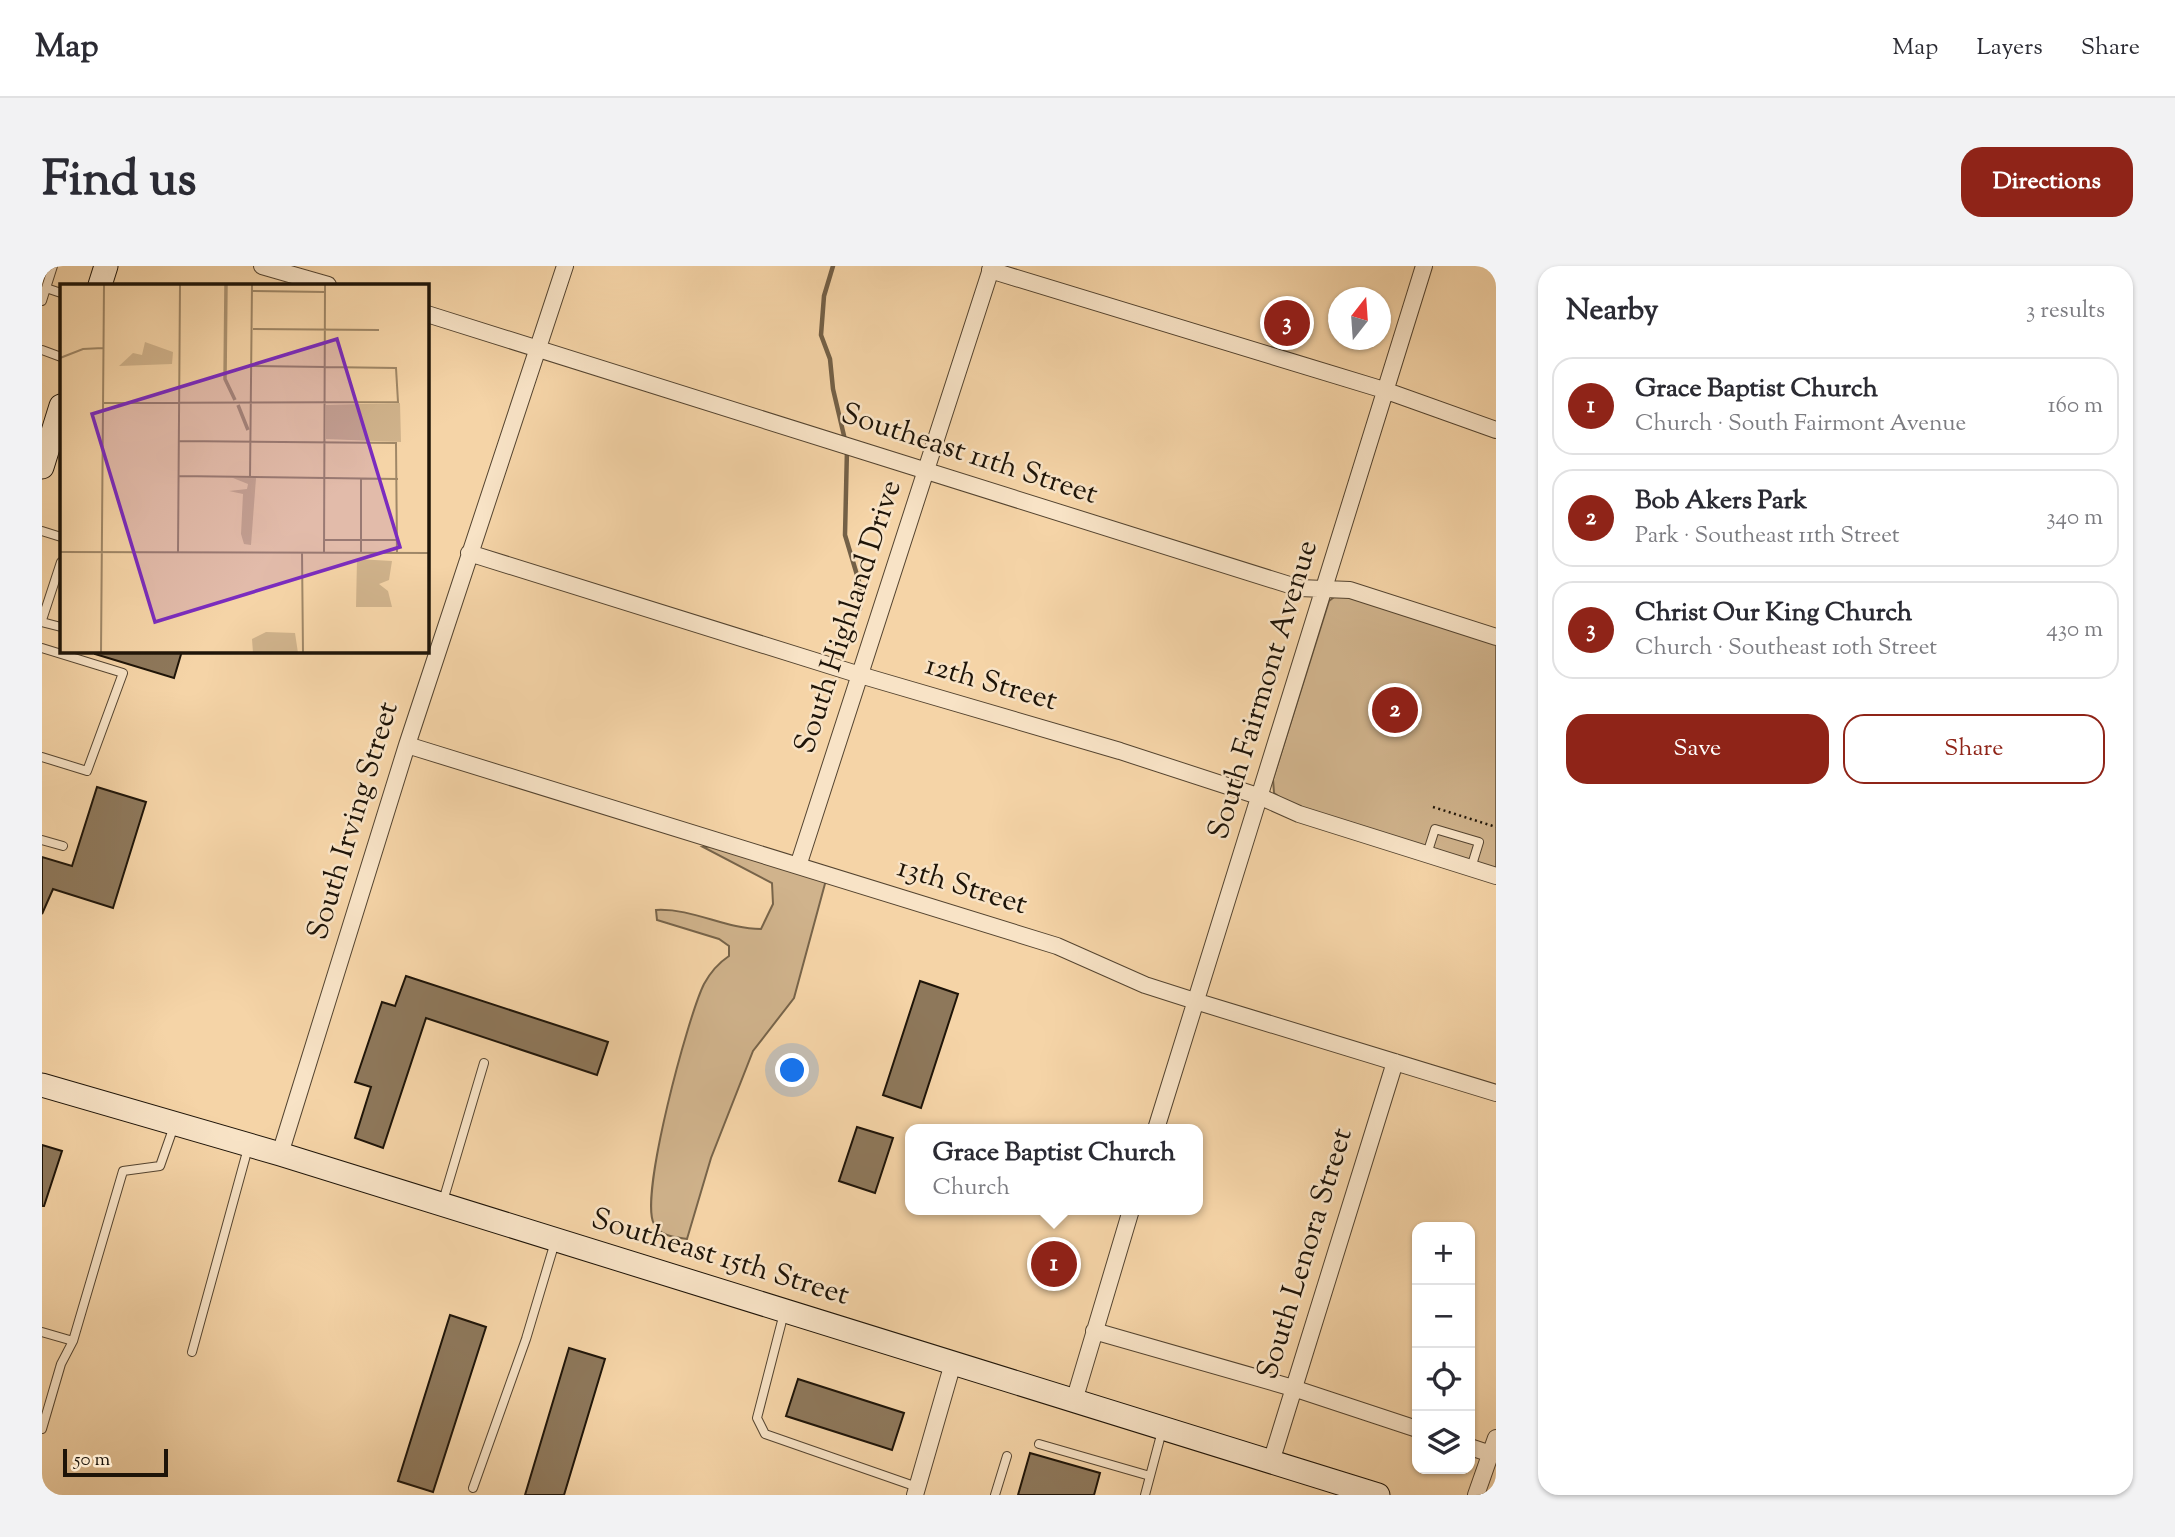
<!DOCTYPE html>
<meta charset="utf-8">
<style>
body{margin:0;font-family:"Sorts Mill Goudy",serif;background:#f2f2f3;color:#2b2b33}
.controls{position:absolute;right:21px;bottom:21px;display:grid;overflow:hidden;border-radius:14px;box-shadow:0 2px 5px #0004}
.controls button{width:63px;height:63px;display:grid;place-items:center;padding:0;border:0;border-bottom:2px solid #e1e1e2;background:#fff;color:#2b2b33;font:35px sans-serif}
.compass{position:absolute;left:1286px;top:21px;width:63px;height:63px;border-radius:50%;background:#fff;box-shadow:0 2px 5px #0004;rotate:17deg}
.scale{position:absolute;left:21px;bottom:18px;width:105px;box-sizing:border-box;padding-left:7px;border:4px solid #1e1408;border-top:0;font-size:19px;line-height:24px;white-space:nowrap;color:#1e1408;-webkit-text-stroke:5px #f8e3c6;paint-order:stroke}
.you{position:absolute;left:751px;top:805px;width:24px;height:24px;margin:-18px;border:5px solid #fff;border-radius:50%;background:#1a73e8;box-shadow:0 0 0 10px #1a73e833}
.badge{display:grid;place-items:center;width:46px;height:46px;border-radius:50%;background:#8f2418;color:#fff;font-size:23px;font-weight:700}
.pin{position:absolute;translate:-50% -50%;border:4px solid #fff;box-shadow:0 2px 7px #0006}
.popup{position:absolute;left:863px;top:858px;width:298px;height:91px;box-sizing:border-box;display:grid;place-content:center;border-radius:14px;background:#fff;filter:drop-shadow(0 2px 5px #0005);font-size:23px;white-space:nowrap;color:#7c7c81}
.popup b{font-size:26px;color:#2b2b33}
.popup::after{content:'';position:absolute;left:50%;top:100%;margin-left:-14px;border:14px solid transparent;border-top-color:#fff}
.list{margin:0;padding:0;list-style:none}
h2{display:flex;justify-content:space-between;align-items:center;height:91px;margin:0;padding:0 28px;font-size:30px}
h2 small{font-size:23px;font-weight:400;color:#7c7c81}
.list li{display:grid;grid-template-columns:46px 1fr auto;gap:21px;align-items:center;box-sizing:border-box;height:98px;margin:0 14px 14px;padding:0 14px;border:2px solid #e1e1e2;border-radius:21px}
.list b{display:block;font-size:26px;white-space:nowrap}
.list p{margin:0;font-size:23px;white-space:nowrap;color:#7c7c81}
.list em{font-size:23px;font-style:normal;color:#7c7c81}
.actions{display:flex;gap:14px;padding:21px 28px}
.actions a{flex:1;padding:16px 0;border:2px solid #8f2418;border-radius:21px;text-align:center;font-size:24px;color:#8f2418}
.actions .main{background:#8f2418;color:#fff}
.icon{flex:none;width:38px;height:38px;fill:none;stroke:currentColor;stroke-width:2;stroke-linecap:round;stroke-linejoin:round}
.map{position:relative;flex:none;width:1454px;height:1229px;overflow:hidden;border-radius:21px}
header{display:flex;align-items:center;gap:42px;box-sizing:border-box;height:98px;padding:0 35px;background:#fff;border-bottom:2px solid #e1e1e2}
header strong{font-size:33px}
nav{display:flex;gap:38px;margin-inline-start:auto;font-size:24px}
.intro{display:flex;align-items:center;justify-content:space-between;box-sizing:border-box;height:168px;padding:0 42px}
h1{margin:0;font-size:49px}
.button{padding:18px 32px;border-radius:21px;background:#8f2418;color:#fff;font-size:24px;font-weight:700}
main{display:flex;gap:42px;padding:0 42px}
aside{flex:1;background:#fff;border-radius:21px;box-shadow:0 2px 5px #0004}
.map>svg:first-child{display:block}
</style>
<header>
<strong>Map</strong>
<nav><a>Map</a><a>Layers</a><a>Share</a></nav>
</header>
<div class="intro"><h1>Find us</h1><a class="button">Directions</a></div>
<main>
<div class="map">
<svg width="1454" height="1229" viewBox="0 0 1454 1229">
<rect width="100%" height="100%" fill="#f5d4a7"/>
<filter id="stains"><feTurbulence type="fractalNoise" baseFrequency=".00286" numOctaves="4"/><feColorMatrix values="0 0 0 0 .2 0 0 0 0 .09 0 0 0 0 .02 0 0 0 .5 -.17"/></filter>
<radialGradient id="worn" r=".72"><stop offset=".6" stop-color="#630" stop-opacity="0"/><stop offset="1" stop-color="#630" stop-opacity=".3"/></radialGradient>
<path fill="#d0b38c" stroke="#77644a" stroke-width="2" d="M 1296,328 L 1454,375 L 1454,605 L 1246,537 L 1232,527 L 1231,513 L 1287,335 Z
M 675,580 L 784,614 L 752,732 L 711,785 L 669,892 L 645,973 C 632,971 618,970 612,958 C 597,931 646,750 662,718 C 668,707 678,696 687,690 L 687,680 L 677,673 L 615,654 L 614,644 C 651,642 683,663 719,663 L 731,638 L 730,617 L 661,581 Z"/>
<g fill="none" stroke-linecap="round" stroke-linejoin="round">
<path stroke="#736047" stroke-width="4.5" d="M 791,0 L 782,30 L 779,69 L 788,93 L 791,123 L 803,174
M 805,183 L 803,269 L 818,319 L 818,343"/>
</g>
<path fill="#8e785b" stroke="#1e1408" stroke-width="2" d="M 53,385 L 140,385 L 132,412 L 53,388 Z
M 55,521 L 104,536 L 71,642 L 11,623 L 0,648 L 0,591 L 30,600 Z
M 364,710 L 566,776 L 555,809 L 384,752 L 341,882 L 313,872 L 329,821 L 313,816 L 340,736 L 353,740 Z
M 878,715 L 916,728 L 879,842 L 841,829 Z
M 815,861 L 851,872 L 833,927 L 797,915 Z
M 0,879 L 20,885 L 2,940 L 0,940 Z
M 408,1049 L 444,1061 L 391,1226 L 356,1215 Z
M 527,1082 L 563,1093 L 522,1229 L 483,1229 Z
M 756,1113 L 862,1147 L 850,1184 L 744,1150 Z
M 988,1187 L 1058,1207 L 1052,1229 L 976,1229 Z"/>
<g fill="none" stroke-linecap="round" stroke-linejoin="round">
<defs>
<path id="lane" d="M 11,0 L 4,22 L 19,27
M 0,35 L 4,22
M 0,84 L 19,91
M 0,265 L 19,271
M 0,354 L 19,296
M 0,356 L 19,361
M 0,382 L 81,407 L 45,505 L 0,491
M 0,574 L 21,580
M 1385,588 L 1393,563 L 1437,576 L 1429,602
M 401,935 L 442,797
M 742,1047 L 715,1152 L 723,1168 L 875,1221
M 0,1066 L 31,1075
M 150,1086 L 206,882
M 0,1163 L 19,1098 L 31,1075 L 81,905 L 118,900 L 132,860
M 997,1178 L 1108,1210
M 431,1222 L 484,1073 L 513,976
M 953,1229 L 965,1190
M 1103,1229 L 1120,1165"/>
<path id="street" d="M 220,0 L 286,19
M 948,4 L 1342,124 L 1454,164
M 385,48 L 1257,322 L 1308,324 L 1454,371
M 427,287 L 818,409 L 1078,485 L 1219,531 L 1257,548 L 1454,610
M 365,479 L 1015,680 L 1103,719 L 1153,735 L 1454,827
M 756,600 L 950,0
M 1114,863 L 1382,0
M 238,888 L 365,479 L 523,0
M 1052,1065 L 1251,1122 L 1375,1163
M 1032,1135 L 1089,944
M 1428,1181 L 1449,1188
M 1229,1196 L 1353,796
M 873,1229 L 911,1097
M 1434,1229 L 1454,1172"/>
<path id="secondary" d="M 58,19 L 64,0
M 0,201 L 19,140
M 0,819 L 238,888 L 1336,1229"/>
</defs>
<use href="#lane" stroke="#544430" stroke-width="10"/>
<use href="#street" stroke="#544430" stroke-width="18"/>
<use href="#secondary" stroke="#1e1408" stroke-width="25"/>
<path stroke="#1e1408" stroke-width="2.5" stroke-dasharray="2 3.5" stroke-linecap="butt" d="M 1391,541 L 1454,561"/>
<use href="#lane" stroke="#f8e3c6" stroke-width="8"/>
<use href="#street" stroke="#f8e3c6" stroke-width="16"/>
<use href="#secondary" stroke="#f8e3c6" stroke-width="23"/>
</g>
<g text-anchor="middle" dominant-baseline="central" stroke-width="5" stroke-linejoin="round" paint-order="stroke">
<g font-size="30" fill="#1e1408" stroke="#f8e3c6">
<text transform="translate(927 189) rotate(18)">Southeast 11th Street</text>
<text transform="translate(807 351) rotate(-72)">South Highland Drive</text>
<text transform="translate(949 418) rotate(16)">12th Street</text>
<text transform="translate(1222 424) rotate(-73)">South Fairmont Avenue</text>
<text transform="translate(312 555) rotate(-73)">South Irving Street</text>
<text transform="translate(920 621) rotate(17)">13th Street</text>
<text transform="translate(1264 988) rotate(-73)">South Lenora Street</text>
<text transform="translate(678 992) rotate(17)">Southeast 15th Street</text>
</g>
</g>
<g transform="translate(18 18)">
<rect width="369" height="369" fill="#f5d4a7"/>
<path d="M 85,58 L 113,68 L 112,80 L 59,82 L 73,69 L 82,71 ZM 340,119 L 341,158 L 266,155 L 266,121 ZM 173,194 L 196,194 L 191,261 L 184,260 L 181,250 L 183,210 L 169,207 L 187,205 L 188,200 ZM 297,275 L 332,277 L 329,296 L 319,300 L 328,307 L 332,323 L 296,323 ZM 206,348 L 235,349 L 238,369 L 193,369 L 192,355 Z" fill="#d0b38c"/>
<path fill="none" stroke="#ac9371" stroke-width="3.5" d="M 166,1 L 165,95 L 175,116M 178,121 L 188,146"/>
<path fill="none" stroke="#9f8767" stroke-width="2" d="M 192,7 L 265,8M 193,45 L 319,46M 0,74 L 23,65 L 43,64M 43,119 L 338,118 L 336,84 L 192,82M 119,157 L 336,159 L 337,269M 118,192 L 338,195M 190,193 L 192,1M 264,256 L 338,256M 0,268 L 370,269M 118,268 L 120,1M 242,268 L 243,369M 264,269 L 265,1M 301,269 L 301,195M 41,369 L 44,1"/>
<path fill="#7b2cbf" fill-opacity="0.15" stroke="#7b2cbf" stroke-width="3.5" d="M 277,55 L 340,263 L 95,338 L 32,130 Z"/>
<rect width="369" height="369" fill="none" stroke="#1e1408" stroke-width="3.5"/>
</g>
<rect width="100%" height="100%" filter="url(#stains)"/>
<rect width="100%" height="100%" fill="url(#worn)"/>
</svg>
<div class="controls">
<button>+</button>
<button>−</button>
<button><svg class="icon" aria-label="locate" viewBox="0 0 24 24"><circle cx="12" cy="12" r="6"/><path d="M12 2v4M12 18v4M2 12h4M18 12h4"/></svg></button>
<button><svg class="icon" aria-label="layers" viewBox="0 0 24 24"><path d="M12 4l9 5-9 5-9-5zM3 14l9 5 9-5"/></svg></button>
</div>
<svg class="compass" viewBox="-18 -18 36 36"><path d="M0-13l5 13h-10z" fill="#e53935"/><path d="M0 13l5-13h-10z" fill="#7c7c81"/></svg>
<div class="scale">50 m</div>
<div class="you"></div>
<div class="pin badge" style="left:1012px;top:998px">1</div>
<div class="popup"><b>Grace Baptist Church</b>Church</div>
<div class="pin badge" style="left:1353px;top:444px">2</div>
<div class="pin badge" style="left:1245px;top:57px">3</div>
</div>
<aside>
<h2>Nearby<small>3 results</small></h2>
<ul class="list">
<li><span class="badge">1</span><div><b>Grace Baptist Church</b><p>Church · South Fairmont Avenue</p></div><em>160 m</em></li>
<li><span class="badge">2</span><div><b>Bob Akers Park</b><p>Park · Southeast 11th Street</p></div><em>340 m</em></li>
<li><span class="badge">3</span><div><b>Christ Our King Church</b><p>Church · Southeast 10th Street</p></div><em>430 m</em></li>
</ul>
<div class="actions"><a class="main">Save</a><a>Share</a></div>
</aside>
</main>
